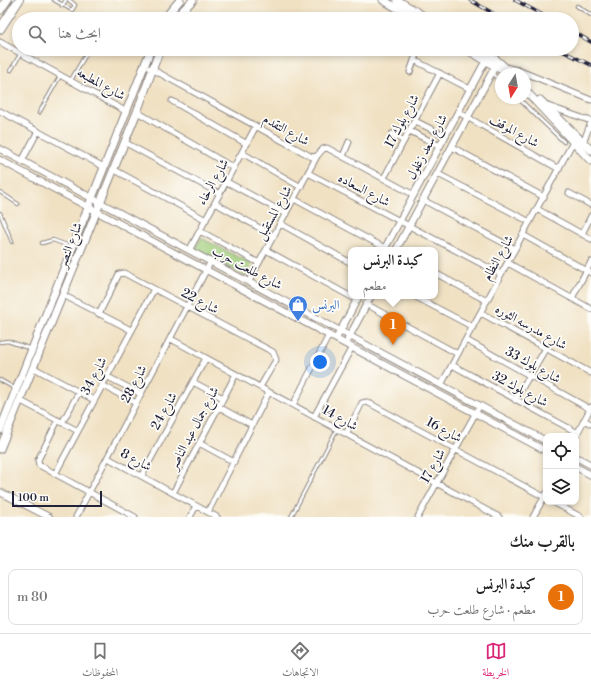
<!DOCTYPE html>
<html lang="ar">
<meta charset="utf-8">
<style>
body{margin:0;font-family:"Libre Bodoni",Amiri,serif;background:#f2f2f2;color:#222;direction:rtl}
.controls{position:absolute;right:12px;bottom:12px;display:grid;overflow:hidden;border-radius:8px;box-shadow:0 2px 6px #0003}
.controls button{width:36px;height:36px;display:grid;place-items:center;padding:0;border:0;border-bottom:1px solid #e0e0e0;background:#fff;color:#222;font:20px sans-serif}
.compass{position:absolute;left:495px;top:68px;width:36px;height:36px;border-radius:50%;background:#fff;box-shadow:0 2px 6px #0003;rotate:191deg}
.scale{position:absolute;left:12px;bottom:10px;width:90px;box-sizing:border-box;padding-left:4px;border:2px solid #22223b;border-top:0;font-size:11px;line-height:14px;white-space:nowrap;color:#22223b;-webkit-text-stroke:3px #fdfcf7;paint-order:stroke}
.you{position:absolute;left:320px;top:362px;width:14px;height:14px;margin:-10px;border:3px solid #fff;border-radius:50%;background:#1a73e8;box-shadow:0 0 0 6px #1a73e833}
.badge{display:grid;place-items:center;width:26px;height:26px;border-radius:50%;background:#db2777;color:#fff;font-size:13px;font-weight:700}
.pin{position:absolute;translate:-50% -33px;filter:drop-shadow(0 1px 2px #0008)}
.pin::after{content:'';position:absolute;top:21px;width:14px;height:12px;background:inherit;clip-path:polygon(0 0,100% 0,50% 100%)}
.popup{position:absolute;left:348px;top:247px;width:90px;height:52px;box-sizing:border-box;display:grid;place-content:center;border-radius:8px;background:#fff;filter:drop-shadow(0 1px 3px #0005);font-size:13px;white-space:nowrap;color:#767676}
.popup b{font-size:15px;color:#222}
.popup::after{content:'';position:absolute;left:50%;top:100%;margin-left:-8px;border:8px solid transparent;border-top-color:#fff}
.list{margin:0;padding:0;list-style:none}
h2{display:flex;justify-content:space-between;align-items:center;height:52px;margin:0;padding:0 16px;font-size:17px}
h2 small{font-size:13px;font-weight:400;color:#767676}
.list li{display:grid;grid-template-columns:26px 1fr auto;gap:12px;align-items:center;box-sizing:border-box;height:56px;margin:0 8px 8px;padding:0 8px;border:1px solid #e0e0e0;border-radius:8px}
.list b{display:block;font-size:15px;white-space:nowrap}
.list p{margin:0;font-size:13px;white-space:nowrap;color:#767676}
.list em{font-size:13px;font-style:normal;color:#767676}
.icon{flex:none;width:22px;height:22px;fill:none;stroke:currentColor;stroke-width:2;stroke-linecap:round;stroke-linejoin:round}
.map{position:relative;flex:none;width:591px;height:517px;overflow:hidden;direction:ltr}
.search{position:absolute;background:#fff;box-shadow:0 2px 6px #0003;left:12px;right:12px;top:12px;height:44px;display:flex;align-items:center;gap:10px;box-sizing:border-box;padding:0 14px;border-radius:22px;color:#767676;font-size:15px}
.sheet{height:116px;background:#fff}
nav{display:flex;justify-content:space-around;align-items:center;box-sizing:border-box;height:56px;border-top:1px solid #e0e0e0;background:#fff;font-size:11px;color:#767676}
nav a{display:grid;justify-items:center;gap:2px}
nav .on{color:#db2777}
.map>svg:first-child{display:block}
</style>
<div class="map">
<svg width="591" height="517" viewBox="0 0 591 517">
<rect width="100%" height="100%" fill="#fdfcf7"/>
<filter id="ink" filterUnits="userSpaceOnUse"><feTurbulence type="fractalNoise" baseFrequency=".025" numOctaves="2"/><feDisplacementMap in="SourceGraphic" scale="8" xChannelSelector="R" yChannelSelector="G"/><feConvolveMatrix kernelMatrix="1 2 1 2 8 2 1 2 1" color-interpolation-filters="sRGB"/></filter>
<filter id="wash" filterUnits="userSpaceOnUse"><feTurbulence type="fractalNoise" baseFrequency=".012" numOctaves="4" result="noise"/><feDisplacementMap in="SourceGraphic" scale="16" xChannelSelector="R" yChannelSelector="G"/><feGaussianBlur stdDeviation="0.9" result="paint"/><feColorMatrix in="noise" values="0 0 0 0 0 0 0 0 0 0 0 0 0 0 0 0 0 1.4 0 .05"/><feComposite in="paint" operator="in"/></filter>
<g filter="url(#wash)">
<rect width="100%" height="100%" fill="#f0e1c3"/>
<path fill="#a0ce7c" stroke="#61785c" d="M 201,238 L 252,264 L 246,276 L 195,250 Z"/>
</g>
<g filter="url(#ink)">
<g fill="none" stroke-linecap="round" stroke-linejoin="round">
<defs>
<path id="service" d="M 54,0 L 72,10 L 75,5 L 69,0
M 62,6 L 66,0
M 577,6 L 591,15
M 11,70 L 21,53
M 493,74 L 501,82
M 71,80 L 89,49
M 518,98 L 564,142
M 39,113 L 60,76
M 0,192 L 18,204
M 0,213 L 12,242
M 42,243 L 53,240 L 72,247
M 0,342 L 8,341 L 31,349
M 0,380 L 16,389
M 291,517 L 337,429"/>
<path id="minor" d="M 0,42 L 127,112
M 414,60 L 470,89
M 505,67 L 518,70 L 591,100
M 150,68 L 312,157 L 317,156 L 323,149 L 327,148 L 414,195
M 410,72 L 418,49
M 172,101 L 247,144
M 545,105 L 591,121
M 0,111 L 104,167
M 137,112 L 234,168
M 458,112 L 559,169
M 415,121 L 445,136
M 410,131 L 440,146
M 392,134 L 404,141
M 124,142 L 220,194
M 583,143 L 591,122
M 452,147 L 544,197
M 242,153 L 301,187
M 343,156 L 349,142
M 22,161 L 38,131
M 113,169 L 206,220
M 308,173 L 501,274
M 438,174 L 530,222
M 384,178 L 440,73
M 227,182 L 286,214
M 569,193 L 591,205
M 294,199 L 385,248
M 423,200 L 515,249
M 215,203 L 274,236
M 537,209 L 591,239
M 281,224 L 351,263
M 200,231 L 259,263
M 582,234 L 591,216
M 523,235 L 591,273
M 190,249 L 256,126
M 266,250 L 357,300
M 508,263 L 591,309
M 435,273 L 487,301
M 249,281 L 317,156
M 63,295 L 131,330
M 414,296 L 473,327
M 572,298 L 591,262
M 366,304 L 458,354
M 481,313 L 591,373
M 99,314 L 119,274 L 124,273 L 273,352 L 276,360 L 260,387
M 171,339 L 499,517
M 466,340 L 590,409
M 452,365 L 578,433
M 34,368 L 94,400
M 106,376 L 141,394
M 193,382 L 223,398
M 102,385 L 136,403
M 441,385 L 573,142
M 515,400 L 546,348
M 21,401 L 78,431
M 293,405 L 329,335
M 219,407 L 252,425
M 314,417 L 352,347
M 58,420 L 38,460 L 39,465 L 135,517
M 584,420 L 591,424
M 62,423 L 79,392
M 346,434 L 362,403 L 367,402 L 546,498
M 576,436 L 591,407
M 199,443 L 234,462
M 108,458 L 217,517
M 55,474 L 154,289
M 142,475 L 206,358
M 173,493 L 236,374
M 553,502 L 581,517
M 208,512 L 269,392
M 76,517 L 211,261
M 190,517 L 196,506
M 418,517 L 480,405
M 533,517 L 546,494"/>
<path id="tertiary" d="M 0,149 L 546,441
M 0,160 L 546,451
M 384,250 L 487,58
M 396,250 L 497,63
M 336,339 L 359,296
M 348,339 L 371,296
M 576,457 L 591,465
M 576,467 L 591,475
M 0,492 L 49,517"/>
<path id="secondary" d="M 383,0 L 416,19
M 397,0 L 429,19
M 164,19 L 180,0
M 174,19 L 193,0
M 466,49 L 508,74
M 479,49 L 498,61 L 509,71
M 525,90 L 591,161
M 540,100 L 591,150
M 0,430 L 151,49
M 0,449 L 137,112 L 160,49"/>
<path id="primary" d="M 0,10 L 7,0
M 0,29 L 19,0"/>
</defs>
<use href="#service" stroke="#89827f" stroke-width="4.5"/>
<use href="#minor" stroke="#89827f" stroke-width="7"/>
<use href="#tertiary" stroke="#89827f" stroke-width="8"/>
<use href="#secondary" stroke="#89827f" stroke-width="9"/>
<use href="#primary" stroke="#89827f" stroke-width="10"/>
<use href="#service" stroke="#fff" stroke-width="2.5"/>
<use href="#minor" stroke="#fff" stroke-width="5"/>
<use href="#tertiary" stroke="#fff" stroke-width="6"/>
<use href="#secondary" stroke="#fff" stroke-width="7"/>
<use href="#primary" stroke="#fff" stroke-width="8"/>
<defs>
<path id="rail" d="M 470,0 L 503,19
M 515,0 L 550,19
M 572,31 L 591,42
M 558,49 L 591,65"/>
</defs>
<use href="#rail" stroke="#22223b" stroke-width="3.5"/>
<use href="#rail" stroke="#fdfcf7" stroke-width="2" stroke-dasharray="6" stroke-linecap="butt"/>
</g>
</g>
<defs>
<symbol id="shop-pin" viewBox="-11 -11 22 30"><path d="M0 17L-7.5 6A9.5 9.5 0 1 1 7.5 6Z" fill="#3f7fe0" stroke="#fdfcf7"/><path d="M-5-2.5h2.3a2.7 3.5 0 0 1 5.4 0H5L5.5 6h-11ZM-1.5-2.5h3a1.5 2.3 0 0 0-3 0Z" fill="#fff"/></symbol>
</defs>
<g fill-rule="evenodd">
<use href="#shop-pin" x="287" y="294" width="22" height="30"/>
</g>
<g text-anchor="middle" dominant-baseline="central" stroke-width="3.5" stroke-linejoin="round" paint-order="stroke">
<g font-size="13" fill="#22223b" stroke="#fdfcf7">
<text transform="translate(101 84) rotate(29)">شارع المطبعه</text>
<text transform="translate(402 121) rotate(-62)">شارع بلوك 17</text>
<text transform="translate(286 130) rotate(29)">شارع التقدم</text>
<text transform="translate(514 131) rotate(29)">شارع الموقف</text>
<text transform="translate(427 147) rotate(-62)">شارع سعد زغلول</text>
<text transform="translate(213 182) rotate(-61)">شارع الرخاء</text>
<text transform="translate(364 190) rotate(28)">شارع السعاده</text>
<text transform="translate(274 213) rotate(-61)">شارع المستقبل</text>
<text transform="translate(70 245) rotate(-69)">شارع النصر</text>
<text transform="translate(498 258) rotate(-61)">شارع النظام</text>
<text transform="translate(247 268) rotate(28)">شارع طلعت حرب</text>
<text transform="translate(200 301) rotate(28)">شارع 22</text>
<text transform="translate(531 327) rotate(29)">شارع مدرسه الثوره</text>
<text transform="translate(533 365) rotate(29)">شارع بلوك 33</text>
<text transform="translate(94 376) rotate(-62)">شارع 34</text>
<text transform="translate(134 384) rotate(-62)">شارع 28</text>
<text transform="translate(520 389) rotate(28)">شارع بلوك 32</text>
<text transform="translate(164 411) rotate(-61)">شارع 24</text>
<text transform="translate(340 418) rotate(29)">شارع 14</text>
<text transform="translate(194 428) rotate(-62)">شارع جمال عبد الناصر</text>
<text transform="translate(444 430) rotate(28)">شارع 16</text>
<text transform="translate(136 460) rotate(28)">شارع 8</text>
<text transform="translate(433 466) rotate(-61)">شارع 17</text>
</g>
<g font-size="13" fill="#366cbe" stroke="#fdfcf7" text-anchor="start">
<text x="312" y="305">البرنس</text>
</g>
</g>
</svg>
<div class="controls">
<button><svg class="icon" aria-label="locate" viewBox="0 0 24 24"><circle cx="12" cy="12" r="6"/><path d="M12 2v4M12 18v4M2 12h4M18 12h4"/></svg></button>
<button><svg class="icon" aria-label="layers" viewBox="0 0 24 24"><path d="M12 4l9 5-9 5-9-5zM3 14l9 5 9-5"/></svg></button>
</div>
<svg class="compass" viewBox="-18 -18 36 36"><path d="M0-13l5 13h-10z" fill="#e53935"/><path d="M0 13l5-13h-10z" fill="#767676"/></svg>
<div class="scale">100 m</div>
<div class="you"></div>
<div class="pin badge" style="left:393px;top:345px;background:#e8710a">1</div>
<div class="popup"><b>كبدة البرنس</b>مطعم</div>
<div class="search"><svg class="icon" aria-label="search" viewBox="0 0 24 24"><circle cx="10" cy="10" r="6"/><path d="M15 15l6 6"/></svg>ابحث هنا</div>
</div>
<section class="sheet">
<h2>بالقرب منك<small></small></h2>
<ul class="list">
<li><span class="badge" style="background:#e8710a">1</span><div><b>كبدة البرنس</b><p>مطعم · شارع طلعت حرب</p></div><em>80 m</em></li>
</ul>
</section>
<nav>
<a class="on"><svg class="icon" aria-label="map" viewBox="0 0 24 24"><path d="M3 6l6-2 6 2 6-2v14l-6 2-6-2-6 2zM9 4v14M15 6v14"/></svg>الخريطة</a>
<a><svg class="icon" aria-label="directions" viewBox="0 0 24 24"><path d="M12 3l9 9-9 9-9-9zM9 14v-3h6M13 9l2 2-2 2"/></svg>الاتجاهات</a>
<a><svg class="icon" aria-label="saved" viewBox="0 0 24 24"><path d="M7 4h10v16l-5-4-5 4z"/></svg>المحفوظات</a>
</nav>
